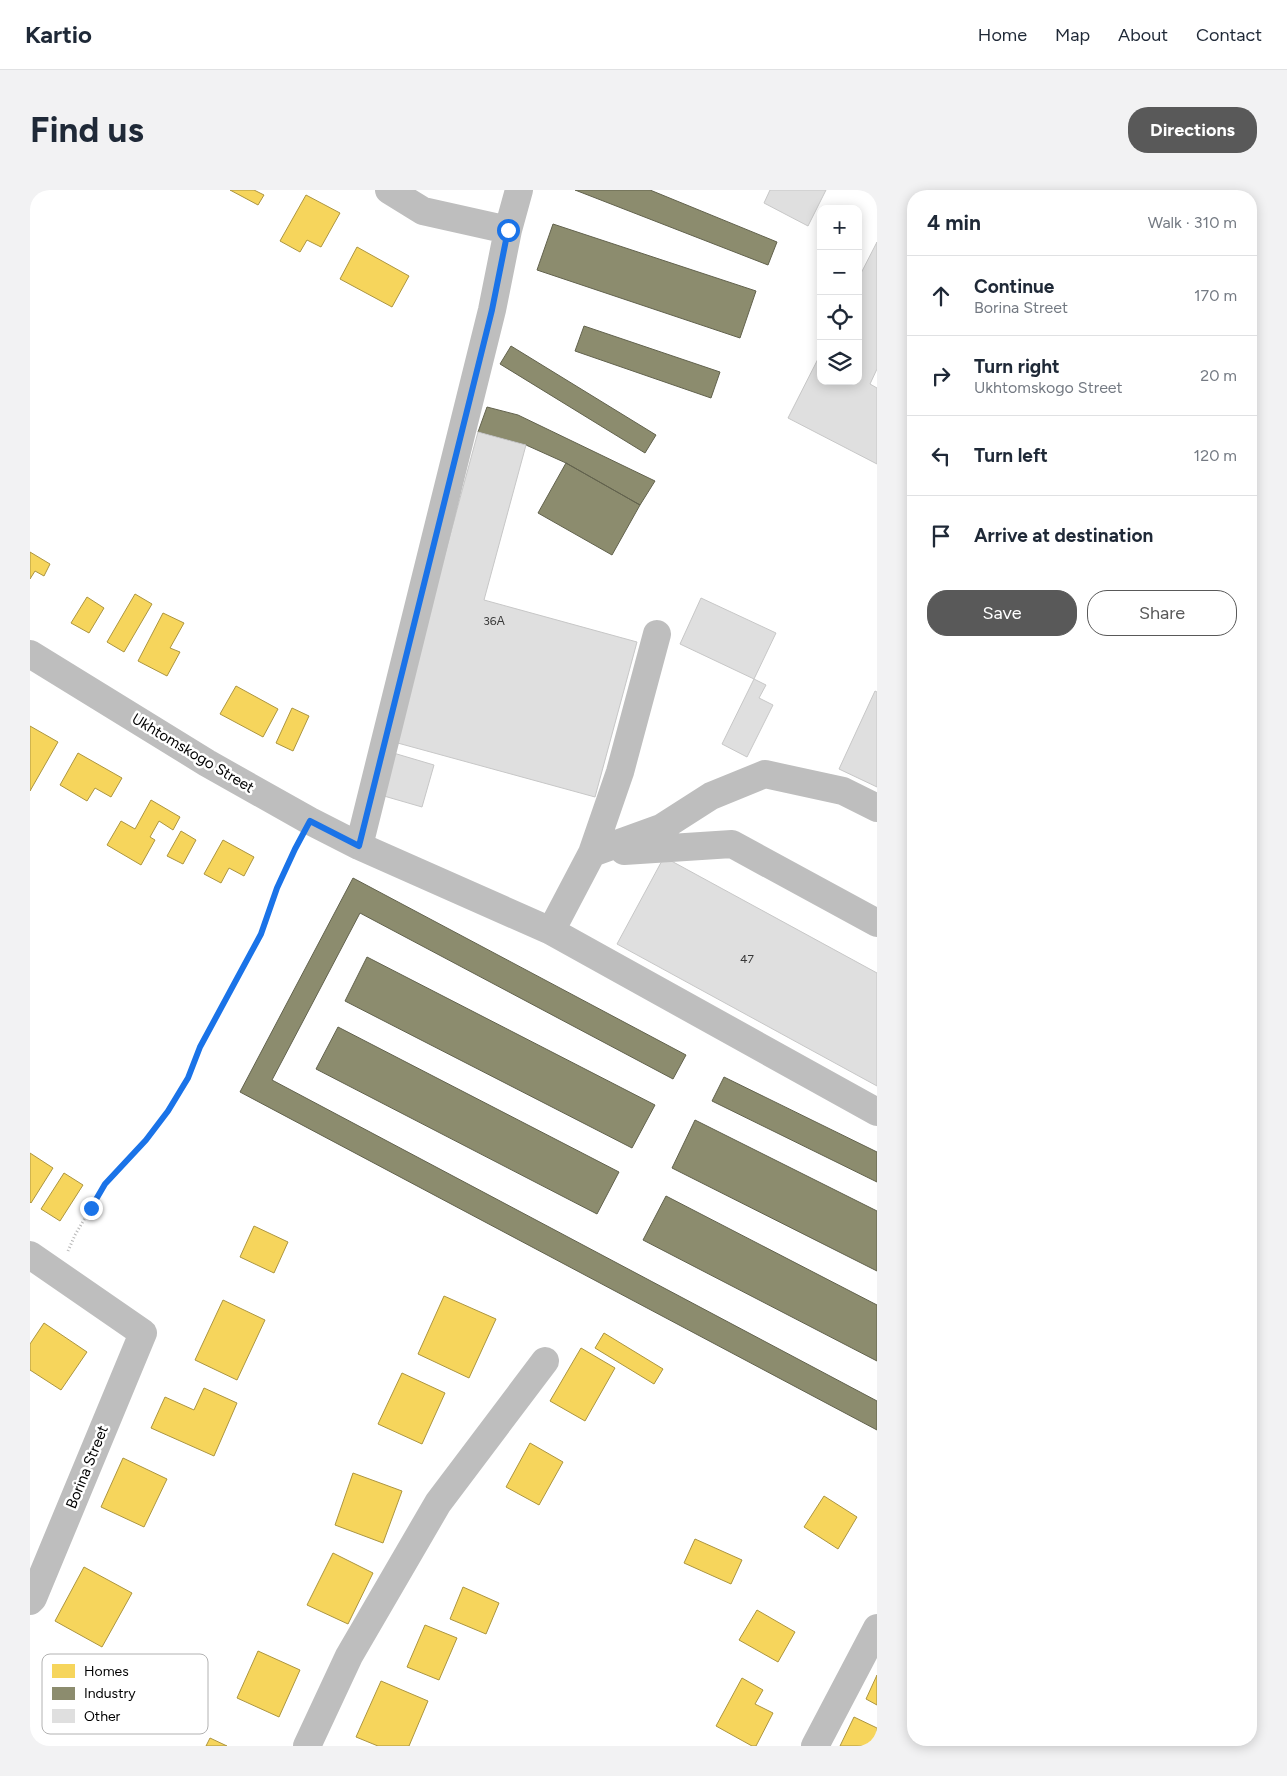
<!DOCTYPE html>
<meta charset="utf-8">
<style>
body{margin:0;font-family:Figtree,sans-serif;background:#f2f2f3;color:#1f2937}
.controls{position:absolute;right:15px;top:15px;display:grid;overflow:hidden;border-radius:10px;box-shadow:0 2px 12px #0003}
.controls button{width:45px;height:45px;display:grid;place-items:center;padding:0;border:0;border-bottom:1px solid #e0e1e3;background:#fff;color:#1f2937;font:25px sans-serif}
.stop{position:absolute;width:15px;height:15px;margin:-11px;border:4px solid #1a73e8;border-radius:50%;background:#fff}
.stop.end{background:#1a73e8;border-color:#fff;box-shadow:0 1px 5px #0008}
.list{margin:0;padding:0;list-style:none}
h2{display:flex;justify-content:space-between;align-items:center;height:65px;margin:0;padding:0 20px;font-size:21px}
h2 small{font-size:16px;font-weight:400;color:#747a83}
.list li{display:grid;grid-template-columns:32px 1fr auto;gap:15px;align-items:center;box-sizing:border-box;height:80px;padding:0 20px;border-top:1px solid #e0e1e3}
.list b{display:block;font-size:19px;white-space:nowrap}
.list p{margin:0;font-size:16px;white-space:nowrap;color:#747a83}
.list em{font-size:16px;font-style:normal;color:#747a83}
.actions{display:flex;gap:10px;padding:15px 20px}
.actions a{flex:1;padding:11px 0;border:1px solid #595959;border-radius:20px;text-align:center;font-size:18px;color:#595959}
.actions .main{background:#595959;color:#fff}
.icon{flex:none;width:28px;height:28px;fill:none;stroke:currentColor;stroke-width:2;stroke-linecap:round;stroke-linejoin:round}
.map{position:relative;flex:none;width:847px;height:1556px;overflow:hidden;border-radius:20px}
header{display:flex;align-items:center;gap:30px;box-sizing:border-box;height:70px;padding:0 25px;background:#fff;border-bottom:1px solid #e0e1e3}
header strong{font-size:24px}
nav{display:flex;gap:28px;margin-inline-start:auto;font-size:18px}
.intro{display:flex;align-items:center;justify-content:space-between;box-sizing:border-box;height:120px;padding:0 30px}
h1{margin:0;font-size:35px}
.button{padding:12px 22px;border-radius:20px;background:#595959;color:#fff;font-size:18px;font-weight:700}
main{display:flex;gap:30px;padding:0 30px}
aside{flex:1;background:#fff;border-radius:20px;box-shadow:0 2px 12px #0003}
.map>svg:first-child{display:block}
</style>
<header>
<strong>Kartio</strong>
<nav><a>Home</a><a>Map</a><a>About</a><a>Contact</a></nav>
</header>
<div class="intro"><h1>Find us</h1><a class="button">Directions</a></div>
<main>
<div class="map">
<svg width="847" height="1556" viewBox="0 0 847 1556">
<rect width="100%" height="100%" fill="#fff"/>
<path fill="#f6d55c" stroke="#ac9540" d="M 200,0 L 224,0 L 234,5 L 228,15 Z
M 276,5 L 310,23 L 291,57 L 277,50 L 270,62 L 250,51 Z
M 327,57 L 379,86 L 362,117 L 310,89 Z
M 0,362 L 20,374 L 14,386 L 5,381 L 0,389 Z
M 105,404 L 122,414 L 94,462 L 77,452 Z
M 57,407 L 74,418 L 59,443 L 41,433 Z
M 133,423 L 154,433 L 140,458 L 150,462 L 137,486 L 108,471 Z
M 206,496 L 248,519 L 233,547 L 190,524 Z
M 262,518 L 279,526 L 263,561 L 246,553 Z
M 0,536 L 28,552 L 0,601 Z
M 48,563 L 92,588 L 81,607 L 65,598 L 57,611 L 30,595 Z
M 121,610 L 150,627 L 143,640 L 129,631 L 120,647 L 125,650 L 111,675 L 77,655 L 91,631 L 105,639 Z
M 151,641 L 166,650 L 153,674 L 137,666 Z
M 193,650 L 224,667 L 214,686 L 199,678 L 191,693 L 174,684 Z
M 0,963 L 23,978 L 1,1013 L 0,1012 Z
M 34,983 L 53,995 L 30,1031 L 11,1019 Z
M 224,1036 L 258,1052 L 244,1083 L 210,1067 Z
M 414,1106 L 466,1129 L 439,1188 L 388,1164 Z
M 193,1110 L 235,1130 L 207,1190 L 165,1170 Z
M 14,1133 L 57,1162 L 31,1200 L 0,1180 L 0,1154 Z
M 574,1143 L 633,1179 L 624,1194 L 565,1158 Z
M 551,1158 L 585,1178 L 555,1231 L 520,1211 Z
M 372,1183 L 415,1203 L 392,1254 L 348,1234 Z
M 174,1198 L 207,1213 L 184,1266 L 121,1238 L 135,1207 L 164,1220 Z
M 500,1253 L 533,1272 L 509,1315 L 476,1297 Z
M 93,1268 L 137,1289 L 114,1337 L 71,1317 Z
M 323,1283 L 372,1301 L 353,1353 L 305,1335 Z
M 794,1306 L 827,1327 L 808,1359 L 774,1337 Z
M 665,1349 L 712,1370 L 701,1394 L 654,1373 Z
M 303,1363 L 343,1383 L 318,1434 L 277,1415 Z
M 54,1377 L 102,1403 L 72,1457 L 25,1431 Z
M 433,1397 L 469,1413 L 456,1444 L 420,1429 Z
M 727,1420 L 765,1442 L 748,1472 L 709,1450 Z
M 395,1435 L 427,1448 L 409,1490 L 377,1477 Z
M 228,1461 L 270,1480 L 249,1527 L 207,1508 Z
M 847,1485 L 847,1515 L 836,1509 Z
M 712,1488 L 733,1500 L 725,1514 L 743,1523 L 726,1556 L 722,1556 L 686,1536 Z
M 351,1491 L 398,1511 L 379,1556 L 348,1556 L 326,1547 Z
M 824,1527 L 847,1538 L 847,1556 L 810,1556 Z
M 180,1548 L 197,1556 L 176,1556 Z"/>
<path fill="#8c8c6e" stroke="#62624d" d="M 545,0 L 620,0 L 747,52 L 738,75 Z
M 523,34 L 726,101 L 710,148 L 507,80 Z
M 554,136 L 690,182 L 681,208 L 545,161 Z
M 481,156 L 626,245 L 615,263 L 470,174 Z
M 457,217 L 488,225 L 625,291 L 610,315 L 536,273 L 496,255 L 448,242 Z
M 536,273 L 610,315 L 582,365 L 508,323 Z
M 323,688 L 656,865 L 643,889 L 330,723 L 242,890 L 847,1211 L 847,1240 L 210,902 Z
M 337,767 L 625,915 L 602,958 L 315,811 Z
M 308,837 L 589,982 L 567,1024 L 286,879 Z
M 694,887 L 847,962 L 847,992 L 682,911 Z
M 665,930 L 847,1021 L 847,1081 L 642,978 Z
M 636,1006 L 847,1115 L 847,1171 L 613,1050 Z"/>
<path fill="#dfdfdf" stroke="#c7c7c7" d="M 740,0 L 796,0 L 778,36 L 734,13 Z
M 847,52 L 847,179 L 840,194 L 847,198 L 847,274 L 758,228 L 791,163 L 791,191 L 828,191 L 828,89 Z
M 448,242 L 496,255 L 454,410 L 607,452 L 565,607 L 364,552 Z
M 671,408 L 746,443 L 724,489 L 650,454 Z
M 724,489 L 736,495 L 729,508 L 743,515 L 717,567 L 692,554 Z
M 845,501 L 847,502 L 847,597 L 809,579 Z
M 360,562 L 404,575 L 392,617 L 347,604 Z
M 634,667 L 847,783 L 847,896 L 587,754 Z"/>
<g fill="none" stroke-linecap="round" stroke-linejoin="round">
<path stroke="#b9b9b9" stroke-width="3" stroke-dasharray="1 2.5" stroke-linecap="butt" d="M 38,1061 L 45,1045 L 75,994 L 115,950 L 138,921 L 158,888 L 170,857 L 231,744 L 247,698 L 268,654"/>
<path stroke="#bebebe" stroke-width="28" d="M 359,0 L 393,21 L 478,40
M 0,464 L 177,573 L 280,631 L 329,656 L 521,741 L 847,922
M 329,656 L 462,120 L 478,40 L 489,0
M 594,661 L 702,654 L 847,733
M 562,663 L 631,638 L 681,606 L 735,584 L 813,601 L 847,618
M 521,741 L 562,663 L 590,582 L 627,444
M 0,1065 L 113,1143 L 3,1408 L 0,1411
M 277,1556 L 319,1466 L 408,1313 L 515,1171
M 785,1556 L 847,1438"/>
</g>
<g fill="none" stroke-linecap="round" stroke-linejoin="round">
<path stroke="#1a73e8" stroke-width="6" d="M 61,1018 L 75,994 L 116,950 L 138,921 L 158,888 L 170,857 L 231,744 L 247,698 L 265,659 L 280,631 L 329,656 L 462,120 L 478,40"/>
</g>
<g text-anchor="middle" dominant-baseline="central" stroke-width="5" stroke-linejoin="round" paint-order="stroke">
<g font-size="12" fill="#383838">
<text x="464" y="431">36А</text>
<text x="717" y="769">47</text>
</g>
<g font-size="15" fill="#000" stroke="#fff">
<text transform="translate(163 563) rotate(31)">Ukhtomskogo Street</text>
<text transform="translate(57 1277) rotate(-68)">Borina Street</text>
</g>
</g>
<rect x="12" y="1464" width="166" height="80" rx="8" fill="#fff" stroke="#b2b2b2" stroke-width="1"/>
<rect x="22" y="1474" width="23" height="14" fill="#f6d55c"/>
<rect x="22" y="1497" width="23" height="13" fill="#8c8c6e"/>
<rect x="22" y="1519" width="23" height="14" fill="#dfdfdf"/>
<g font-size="14" fill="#000">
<text x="54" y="1486">Homes</text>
<text x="54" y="1508">Industry</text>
<text x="54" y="1531">Other</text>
</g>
</svg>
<div class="controls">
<button>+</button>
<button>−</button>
<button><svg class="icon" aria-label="locate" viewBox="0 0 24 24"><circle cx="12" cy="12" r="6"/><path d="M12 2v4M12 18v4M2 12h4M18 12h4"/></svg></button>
<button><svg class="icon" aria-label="layers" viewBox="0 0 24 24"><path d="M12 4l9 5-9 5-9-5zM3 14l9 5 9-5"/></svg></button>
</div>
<div class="stop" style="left:478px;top:40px"></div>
<div class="stop end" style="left:61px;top:1018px"></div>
</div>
<aside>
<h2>4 min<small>Walk · 310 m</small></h2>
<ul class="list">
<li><svg class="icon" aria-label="ahead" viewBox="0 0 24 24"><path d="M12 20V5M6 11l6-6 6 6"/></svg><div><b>Continue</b><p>Borina Street</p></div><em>170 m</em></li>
<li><svg class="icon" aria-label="right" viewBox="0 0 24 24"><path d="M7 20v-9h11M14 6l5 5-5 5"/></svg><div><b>Turn right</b><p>Ukhtomskogo Street</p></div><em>20 m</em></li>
<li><svg class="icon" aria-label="left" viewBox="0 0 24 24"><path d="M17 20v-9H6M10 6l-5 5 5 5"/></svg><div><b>Turn left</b></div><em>120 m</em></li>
<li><svg class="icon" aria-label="arrive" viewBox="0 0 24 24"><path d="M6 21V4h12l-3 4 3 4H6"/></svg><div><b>Arrive at destination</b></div></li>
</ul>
<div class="actions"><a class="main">Save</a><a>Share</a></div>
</aside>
</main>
